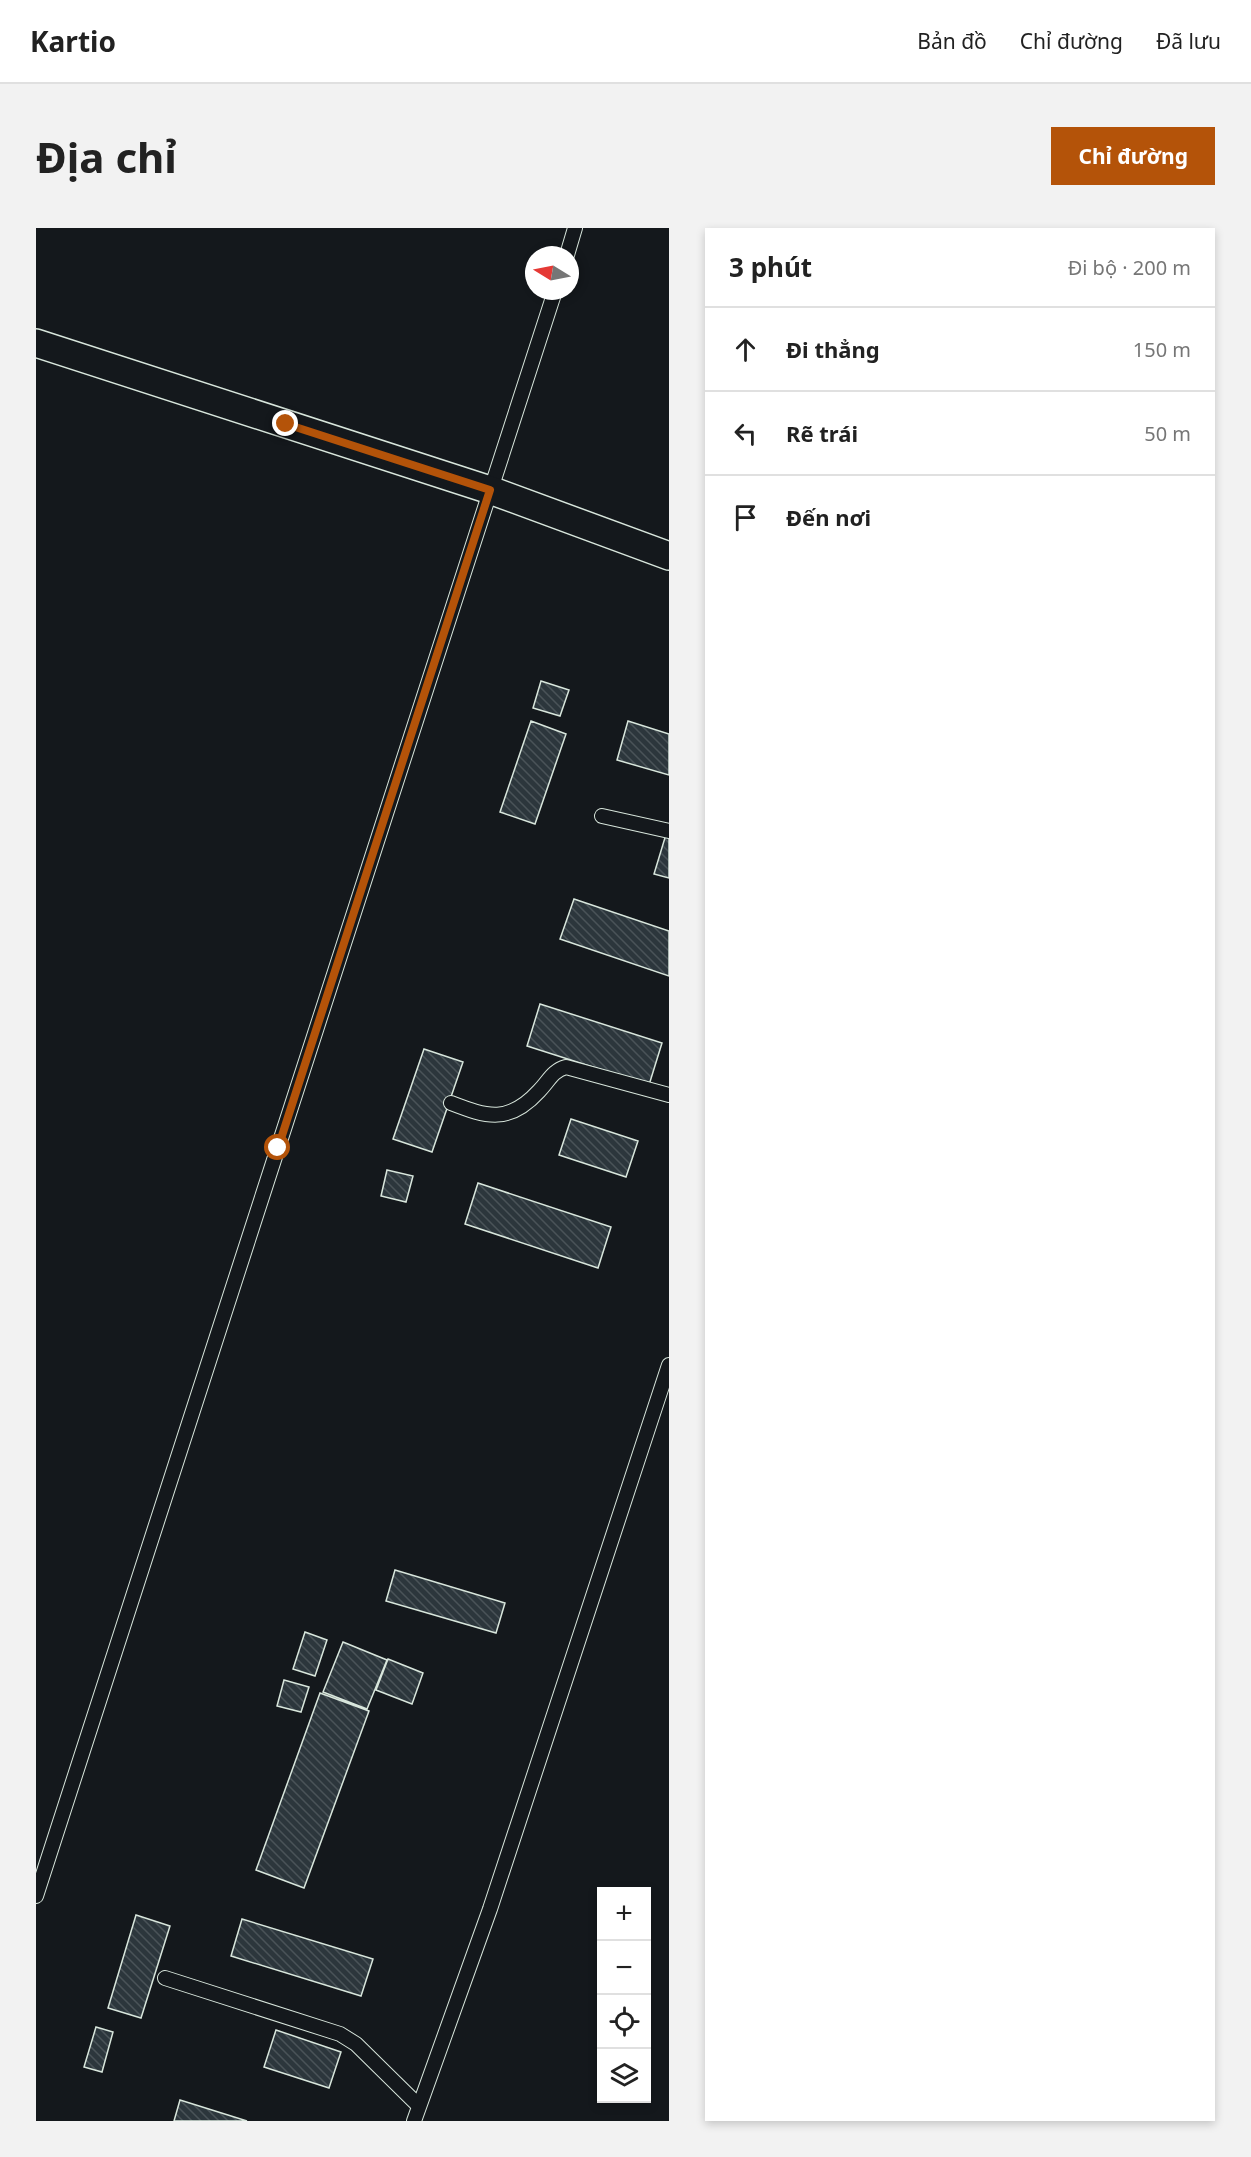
<!DOCTYPE html>
<html lang="vi">
<meta charset="utf-8">
<style>
body{margin:0;font-family:"Noto Sans",sans-serif;background:#f2f2f2;color:#222}
.controls{position:absolute;right:18px;bottom:18px;display:grid;overflow:hidden;border-radius:0px;box-shadow:0 3px 9px #0003}
.controls button{width:54px;height:54px;display:grid;place-items:center;padding:0;border:0;border-bottom:2px solid #e0e0e0;background:#fff;color:#222;font:30px sans-serif}
.compass{position:absolute;left:489px;top:18px;width:54px;height:54px;border-radius:50%;background:#fff;box-shadow:0 3px 9px #0003;rotate:280deg}
.stop{position:absolute;width:18px;height:18px;margin:-14px;border:4px solid #b45309;border-radius:50%;background:#fff}
.stop.end{background:#b45309;border-color:#fff;box-shadow:0 2px 6px #0008}
.list{margin:0;padding:0;list-style:none}
h2{display:flex;justify-content:space-between;align-items:center;height:78px;margin:0;padding:0 24px;font-size:26px}
h2 small{font-size:20px;font-weight:400;color:#767676}
.list li{display:grid;grid-template-columns:39px 1fr auto;gap:18px;align-items:center;box-sizing:border-box;height:84px;padding:0 24px;border-top:2px solid #e0e0e0}
.list b{display:block;font-size:22px;white-space:nowrap}
.list em{font-size:20px;font-style:normal;color:#767676}
.icon{flex:none;width:33px;height:33px;fill:none;stroke:currentColor;stroke-width:2;stroke-linecap:round;stroke-linejoin:round}
.map{position:relative;flex:none;width:633px;height:1893px;overflow:hidden;border-radius:0px}
header{display:flex;align-items:center;gap:36px;box-sizing:border-box;height:84px;padding:0 30px;background:#fff;border-bottom:2px solid #e0e0e0}
header strong{font-size:28px}
nav{display:flex;gap:33px;margin-inline-start:auto;font-size:21px}
.intro{display:flex;align-items:center;justify-content:space-between;box-sizing:border-box;height:144px;padding:0 36px}
h1{margin:0;font-size:42px}
.button{padding:15px 27px;border-radius:0px;background:#b45309;color:#fff;font-size:21px;font-weight:700}
main{display:flex;gap:36px;padding:0 36px}
aside{flex:1;background:#fff;border-radius:0px;box-shadow:0 3px 9px #0003}
.map>svg:first-child{display:block}
</style>
<header>
<strong>Kartio</strong>
<nav><a>Bản đồ</a><a>Chỉ đường</a><a>Đã lưu</a></nav>
</header>
<div class="intro"><h1>Địa chỉ</h1><a class="button">Chỉ đường</a></div>
<main>
<div class="map">
<svg width="633" height="1893" viewBox="0 0 633 1893">
<defs>
<pattern id="building-back-hatch" width="6" height="6" patternUnits="userSpaceOnUse" patternTransform="scale(1.5)"><rect width="6" height="6" fill="#2c363c"/><path d="M-1 5l2 2M0 0l6 6M5-1l2 2" fill="none" stroke="#4a5358"/></pattern>
</defs>
<rect width="100%" height="100%" fill="#14181c"/>
<path fill="url(#building-back-hatch)" stroke="#d8e6dc" stroke-width="1.5" d="M 505,453 L 533,462 L 524,488 L 497,480 Z
M 495,493 L 530,506 L 499,596 L 464,584 Z
M 592,493 L 633,506 L 633,547 L 581,532 Z
M 631,603 L 633,604 L 633,650 L 618,646 Z
M 538,671 L 633,703 L 633,748 L 524,711 Z
M 504,776 L 626,815 L 613,857 L 491,818 Z
M 388,821 L 427,834 L 396,924 L 357,911 Z
M 535,891 L 602,913 L 590,949 L 523,927 Z
M 351,942 L 377,948 L 370,974 L 345,968 Z
M 442,955 L 575,999 L 562,1040 L 429,996 Z
M 359,1342 L 469,1375 L 460,1405 L 350,1373 Z
M 269,1404 L 291,1412 L 279,1448 L 257,1441 Z
M 307,1414 L 351,1432 L 331,1481 L 287,1464 Z
M 352,1431 L 387,1445 L 376,1476 L 340,1462 Z
M 248,1452 L 273,1459 L 265,1484 L 241,1478 Z
M 284,1465 L 333,1483 L 268,1660 L 220,1642 Z
M 100,1687 L 134,1698 L 105,1790 L 72,1780 Z
M 206,1691 L 337,1731 L 325,1768 L 195,1728 Z
M 60,1799 L 77,1804 L 66,1844 L 48,1839 Z
M 240,1802 L 305,1824 L 293,1860 L 228,1839 Z
M 144,1872 L 211,1893 L 138,1893 Z"/>
<g fill="none" stroke-linecap="round" stroke-linejoin="round">
<defs>
<path id="service" d="M 531,27 L 539,0
M 566,588 L 633,603
M 415,875 C 451,889 473,896 503,863 C 513,853 516,843 530,839 L 633,867
M 0,1668 L 519,63
M 129,1750 L 304,1806 L 320,1816 L 383,1878
M 378,1893 L 454,1681 L 633,1137"/>
<path id="minor" d="M 0,115 L 454,262 L 633,328"/>
</defs>
<use href="#service" stroke="#d8e6dc" stroke-width="16"/>
<use href="#minor" stroke="#d8e6dc" stroke-width="30"/>
<use href="#service" stroke="#14181c" stroke-width="14"/>
<use href="#minor" stroke="#14181c" stroke-width="27"/>
</g>
<g fill="none" stroke-linecap="round" stroke-linejoin="round">
<path stroke="#b45309" stroke-width="8" d="M 242,920 L 454,262 L 250,196"/>
</g>
</svg>
<div class="controls">
<button>+</button>
<button>−</button>
<button><svg class="icon" aria-label="locate" viewBox="0 0 24 24"><circle cx="12" cy="12" r="6"/><path d="M12 2v4M12 18v4M2 12h4M18 12h4"/></svg></button>
<button><svg class="icon" aria-label="layers" viewBox="0 0 24 24"><path d="M12 4l9 5-9 5-9-5zM3 14l9 5 9-5"/></svg></button>
</div>
<svg class="compass" viewBox="-18 -18 36 36"><path d="M0-13l5 13h-10z" fill="#e53935"/><path d="M0 13l5-13h-10z" fill="#767676"/></svg>
<div class="stop" style="left:242px;top:920px"></div>
<div class="stop end" style="left:250px;top:196px"></div>
</div>
<aside>
<h2>3 phút<small>Đi bộ · 200 m</small></h2>
<ul class="list">
<li><svg class="icon" aria-label="ahead" viewBox="0 0 24 24"><path d="M12 20V5M6 11l6-6 6 6"/></svg><div><b>Đi thẳng</b></div><em>150 m</em></li>
<li><svg class="icon" aria-label="left" viewBox="0 0 24 24"><path d="M17 20v-9H6M10 6l-5 5 5 5"/></svg><div><b>Rẽ trái</b></div><em>50 m</em></li>
<li><svg class="icon" aria-label="arrive" viewBox="0 0 24 24"><path d="M6 21V4h12l-3 4 3 4H6"/></svg><div><b>Đến nơi</b></div></li>
</ul>
</aside>
</main>
